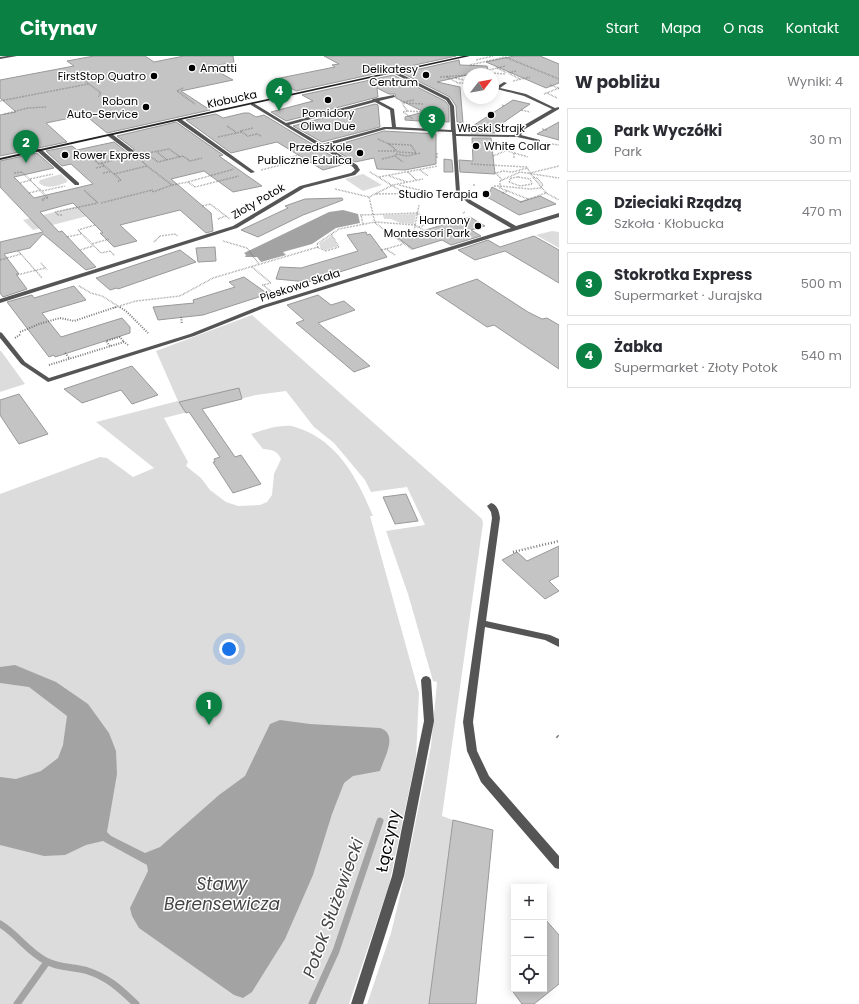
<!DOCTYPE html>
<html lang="pl">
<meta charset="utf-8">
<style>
body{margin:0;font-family:Poppins,sans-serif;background:#f2f2f3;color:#2b2b33}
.controls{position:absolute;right:12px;bottom:12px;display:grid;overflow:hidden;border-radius:0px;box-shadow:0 2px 10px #0003}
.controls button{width:36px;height:36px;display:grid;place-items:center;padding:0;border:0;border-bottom:1px solid #e1e1e2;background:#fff;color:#2b2b33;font:20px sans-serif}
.compass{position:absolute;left:463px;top:12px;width:36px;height:36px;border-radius:50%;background:#fff;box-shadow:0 2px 10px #0003;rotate:59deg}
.you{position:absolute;left:229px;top:593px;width:14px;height:14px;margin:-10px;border:3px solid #fff;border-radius:50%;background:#1a73e8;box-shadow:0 0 0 6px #1a73e833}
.badge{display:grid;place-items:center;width:26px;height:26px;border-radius:50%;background:#0b8043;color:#fff;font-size:13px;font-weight:700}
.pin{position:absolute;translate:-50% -33px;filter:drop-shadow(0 1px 2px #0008)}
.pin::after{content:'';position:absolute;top:21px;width:14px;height:12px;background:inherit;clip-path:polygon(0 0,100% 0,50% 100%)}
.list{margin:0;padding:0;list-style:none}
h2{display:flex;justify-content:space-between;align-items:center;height:52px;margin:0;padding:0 16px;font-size:17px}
h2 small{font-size:13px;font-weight:400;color:#7c7c81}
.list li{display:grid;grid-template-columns:26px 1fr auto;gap:12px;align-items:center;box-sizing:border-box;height:64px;margin:0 8px 8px;padding:0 8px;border:1px solid #e1e1e2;border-radius:0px}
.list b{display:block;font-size:15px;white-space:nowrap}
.list p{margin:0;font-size:13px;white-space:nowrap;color:#7c7c81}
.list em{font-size:13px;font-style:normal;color:#7c7c81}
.icon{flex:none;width:22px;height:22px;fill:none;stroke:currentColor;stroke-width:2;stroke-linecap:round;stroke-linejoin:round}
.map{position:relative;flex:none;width:559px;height:948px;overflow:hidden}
header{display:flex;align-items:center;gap:24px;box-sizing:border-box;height:56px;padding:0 20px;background:#0b8043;color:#fff}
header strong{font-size:19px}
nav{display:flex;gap:22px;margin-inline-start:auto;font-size:14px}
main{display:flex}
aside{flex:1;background:#fff}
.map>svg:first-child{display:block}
</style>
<header>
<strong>Citynav</strong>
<nav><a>Start</a><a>Mapa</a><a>O nas</a><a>Kontakt</a></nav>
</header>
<main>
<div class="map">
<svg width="559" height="948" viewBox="0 0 559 948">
<rect width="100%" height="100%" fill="#fff"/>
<path fill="#dcdcdc" d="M 61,118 L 67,124 L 67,126 C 58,130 47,134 39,127 L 40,124 Z
M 363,118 L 382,129 L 363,135 L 345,123 Z
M 184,135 L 33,174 L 23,164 L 98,145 Z
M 416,158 L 414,168 L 400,167 L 391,163 L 384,163 L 383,159 Z
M 552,175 L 559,176 L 559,192 L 536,179 Z
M 331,180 L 338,190 L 326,194 L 321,192 L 319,188 Z
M 252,259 L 482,463 L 483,467 L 442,760 L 453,764 L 429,948 L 367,948 L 391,877 L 404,823 L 431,690 L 437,626 L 433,625 L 408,538 L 386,475 L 425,469 L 407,431 L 371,436 L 365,424 L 350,406 L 334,387 L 314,371 L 286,335 L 256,339 L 164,362 L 188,406 L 186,410 L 201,422 L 210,434 L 226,446 L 238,450 L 260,449 L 267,446 L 272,439 L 274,418 L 281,403 C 277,394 272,394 263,393 L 251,378 C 264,374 277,369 291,370 C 297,371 303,374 308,376 C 342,392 359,427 373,460 L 370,460 L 419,637 L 416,702 L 389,829 L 349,948 L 0,948 L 0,438 L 100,401 L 107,402 L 133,421 L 154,412 L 96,366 L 178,345 L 156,295 Z
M 0,295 L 1,295 L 25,328 L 0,336 Z"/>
<path fill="#a3a3a3" d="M 343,154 L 358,158 L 360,167 L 336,172 L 312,188 L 283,196 L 286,199 L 261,206 L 257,201 L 245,201 L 246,199 L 244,197 L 329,156 Z
M 15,609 L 56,626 L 88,648 L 109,677 L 116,695 L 117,718 L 107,776 L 111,780 L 145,797 L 160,791 L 219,739 L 245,720 L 270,668 L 280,664 L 310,668 L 380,672 C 399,678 384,702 380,715 L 353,720 L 344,727 L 332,758 L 313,819 L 285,883 L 252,936 L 243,942 L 234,939 L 139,872 L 132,860 L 130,852 L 148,815 L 147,809 L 103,785 L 86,789 L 65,799 L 44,800 L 0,789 L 0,721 L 16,723 L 41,715 L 58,702 L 63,689 L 67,660 L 29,631 L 0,627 L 0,611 Z"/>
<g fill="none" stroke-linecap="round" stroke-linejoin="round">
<path stroke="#a3a3a3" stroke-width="7" d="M 0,868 C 17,878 27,895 46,905 C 58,912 75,911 88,915 C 109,922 120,933 136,948
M 17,948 L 47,906
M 312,948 L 336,895 L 380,765"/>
</g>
<path fill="#c4c4c4" stroke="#999" d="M 94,0 L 145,0 L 154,6 L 184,0 L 233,0 L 234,6 L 210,11 L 233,24 L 181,35 L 210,54 L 107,77 L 85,59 L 46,67 L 67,86 L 0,100 L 0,59 L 16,56 L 0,42 L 0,24 L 74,10 L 67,5 Z
M 324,0 L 456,0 L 296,35 L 275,23 L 335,11 L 332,9 L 339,8 Z
M 514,0 L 540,0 L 559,8 L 559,27 L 546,32 L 486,6 Z
M 459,4 L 460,9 L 487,10 L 488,14 L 437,26 L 460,31 L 463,67 L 457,66 L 456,50 L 450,41 L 402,17 Z
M 393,19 L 445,45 L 449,50 L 449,66 L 436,65 L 436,72 L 432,71 L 419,65 L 405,64 L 405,61 L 424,56 L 396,42 L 395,38 L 389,38 L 377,32 L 378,41 L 286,65 L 271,56 L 313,45 L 302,39 Z
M 513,44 L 530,48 L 494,73 L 495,77 L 471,77 L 471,71 Z
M 375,48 L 378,49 L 380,71 L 322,86 L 293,70 Z
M 244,57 L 249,57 L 256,61 L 264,59 L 345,108 L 323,114 L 277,86 L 231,97 L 186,64 L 216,58 L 223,62 Z
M 176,66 L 223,99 L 219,100 L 262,130 L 233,136 L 204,115 L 171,123 L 211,157 L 213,175 L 206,177 L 180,154 L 120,169 L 137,185 L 114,191 L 100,177 L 103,177 L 73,147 L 40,156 L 59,176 L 62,175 L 96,211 L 86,214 L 43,178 L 30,192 L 4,198 L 19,218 L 16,218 L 27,233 L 3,241 L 0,237 L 0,186 L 43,176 L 0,131 L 0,105 L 37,97 L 54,112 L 14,121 L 34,142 L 93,128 L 71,108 L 62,110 L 46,95 L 72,90 L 77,94 L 114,86 L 128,97 L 133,98 L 134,93 L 117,80 Z
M 559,66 L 559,84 L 537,78 Z
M 384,75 L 436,78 L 436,108 L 405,114 L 377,113 L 374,102 L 355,106 L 330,91 Z
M 472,82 L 491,82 L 495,118 L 460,116 L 459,104 L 473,105 Z
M 444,103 L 452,104 L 453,116 L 444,116 Z
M 492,131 L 521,146 L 540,140 L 556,148 L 519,159 L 487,141 Z
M 342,142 L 343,144 L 303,159 L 258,181 L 241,174 L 288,152 L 285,150 L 305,143 Z
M 470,161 L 485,170 L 471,174 L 481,180 L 451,189 L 442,184 L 413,193 L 398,182 Z
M 366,176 L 367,179 L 370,178 L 387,201 L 308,226 L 276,223 L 280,211 L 301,212 L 358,195 L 347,179 Z
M 534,180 L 559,194 L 559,227 L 505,195 L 475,204 L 458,194 L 488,184 L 500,191 Z
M 215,191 L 216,205 L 198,206 L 196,192 Z
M 180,194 L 196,206 L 118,233 L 117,232 L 110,234 L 96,222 Z
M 244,221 L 268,238 L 203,259 L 158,264 L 153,251 L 194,247 L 193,244 L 235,231 L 229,226 Z
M 477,223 L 528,256 L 542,263 L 547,262 L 559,269 L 559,313 L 494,269 L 487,271 L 436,237 Z
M 74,230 L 86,244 L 42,257 L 61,281 L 122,262 L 130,271 L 130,277 L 55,301 L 54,299 L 49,301 L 7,246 L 32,239 L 34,242 Z
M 318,239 L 331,249 L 344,245 L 355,254 L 318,267 L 370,310 L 354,316 L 296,267 L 304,264 L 287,249 Z
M 132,310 L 158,339 L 132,348 L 121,334 L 82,347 L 64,333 Z
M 239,332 L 242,343 L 202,353 L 235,401 L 241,399 L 261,428 L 233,437 L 213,406 L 215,406 L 214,403 L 220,401 L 189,356 L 186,357 L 179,346 Z
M 19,338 L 48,378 L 19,388 L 0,359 L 0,344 Z
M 406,438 L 418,465 L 395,468 L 383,441 Z
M 559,490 L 559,520 L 549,525 L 559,535 L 545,543 L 502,504 L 517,496 L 527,505 Z
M 453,764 L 493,774 L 476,948 L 429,948 Z
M 544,862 L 559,879 L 559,928 L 534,948 L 522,948 L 511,933 L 544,933 Z"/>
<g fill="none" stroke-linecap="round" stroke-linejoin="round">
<path stroke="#777" stroke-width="1.5" stroke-dasharray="0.5 1" stroke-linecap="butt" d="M 505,1 L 559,23
M 476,4 L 493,0
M 470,9 L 505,1
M 505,10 L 497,12 L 507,17
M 482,16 L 497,12
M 74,17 L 101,37 L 98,41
M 491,17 L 505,18
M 508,17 L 516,15
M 472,18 L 491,18
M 510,18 L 520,23
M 440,21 L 469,19
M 447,21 L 458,27 L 469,27
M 455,22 L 469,25
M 513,25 L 530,21
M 550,29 L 559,32
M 183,32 L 177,35 L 195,48
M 547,37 L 557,42
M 544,38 L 559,32
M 0,45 L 88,28
M 401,45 L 407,55 L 403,56 L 413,63
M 403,46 L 414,44
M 403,47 L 424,48
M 502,49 L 504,50
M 521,54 L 530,56
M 407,55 L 423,56
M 4,58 L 28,52 L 46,51
M 500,68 L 507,70
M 227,70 L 237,77
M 253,72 L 240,75 L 248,80 L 257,78 L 261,80
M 542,73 L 547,74
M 218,81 L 241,76
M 378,83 L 389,88
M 546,87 L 559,89
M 389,88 L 411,89 L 416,97 L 398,96 Z
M 499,89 L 501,93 L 528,101
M 490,94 L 501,93
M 378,95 L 396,95
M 157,96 L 167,104
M 148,97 L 169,93 L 180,101
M 514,97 L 514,103
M 396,98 L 407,100 L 421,97
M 396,98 L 395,100 L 403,106
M 436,98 L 439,98
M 139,99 L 147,98 L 158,106 L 183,100 L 190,105 L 202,102
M 89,100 L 99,108 L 121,102 L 116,99 L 119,98
M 493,100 L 505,95
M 138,101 L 147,110
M 436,101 L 439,101
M 382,103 L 395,100
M 296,105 L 291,101 L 299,99
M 101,107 L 121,124 L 118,125 L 119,126
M 471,108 L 527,111 L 530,117
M 96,112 L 104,110
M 261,114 L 297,105 L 304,109
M 420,114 L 428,120
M 370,116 L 406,138
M 408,116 L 416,124
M 14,117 L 22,116 L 48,142 L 42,143 L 43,145
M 103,117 L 110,116
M 389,120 L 407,126
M 379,121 L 438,110
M 518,121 L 530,123 L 532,128 L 520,130 L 509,126 L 511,122 Z
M 533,121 L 537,122 L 543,129 L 541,131
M 30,123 L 53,118
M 502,124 L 496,117 L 503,115 L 512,116 L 528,112
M 188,126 L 234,113
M 20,127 L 31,124
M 172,129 L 188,126 L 195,131 L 239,120
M 399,129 L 427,136
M 473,129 L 475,129
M 494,130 L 500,130
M 500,130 L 530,133 L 541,132
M 335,133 L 369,141 L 393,129 L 423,123
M 42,135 L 65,130
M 29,137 L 41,134
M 502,137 L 508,135
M 546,137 L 559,144
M 376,138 L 432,137
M 369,141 L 375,167 L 413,194
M 528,143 L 500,132 L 500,125 L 520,116 L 559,122
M 520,146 L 546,137 L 530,117 L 559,110
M 101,147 L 152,134 L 153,136 L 172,129 L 147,110 L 114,118
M 202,150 L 210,148 L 230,163
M 463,157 L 465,156
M 62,159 L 58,159 L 55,156 L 98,147 L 84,134
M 218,163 L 226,160
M 363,168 L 361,159 L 417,157 L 432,166
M 95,169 L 78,174 L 101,197 L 110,195 L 114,199
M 414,175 L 426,176 L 419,171
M 67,181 L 81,178
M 396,182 L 414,175 L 419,149
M 223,185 L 247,192 L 259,208
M 154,186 L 160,180 L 175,178 L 178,180
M 92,188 L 109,183
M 317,191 L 326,195 L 339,191 L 331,178
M 80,194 L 93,190
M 381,194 L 386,193
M 18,195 L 21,198
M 395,199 L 386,193 L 403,188
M 0,204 L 21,198 L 42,222
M 41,207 L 47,214
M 252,211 L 271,227 L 263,229 L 274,238
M 17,219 L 45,212
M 79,230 L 91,237 L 102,240 L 121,252
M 263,237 L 270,235
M 113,252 L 136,245 L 180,240 L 213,222 L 318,191 L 317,188 L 339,173 L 375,166 L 415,169 L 418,171 L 447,162"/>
<path stroke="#777" stroke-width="2" stroke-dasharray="1 1.5" stroke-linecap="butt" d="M 120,251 L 127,256 L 148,277
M 181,261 L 182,268
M 20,276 L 39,268 L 60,262 L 74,265 L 116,251
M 15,282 L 21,278
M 110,290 L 106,285 L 120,281 L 124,286
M 65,297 L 70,303
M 49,309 L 124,286 L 128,289"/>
<path stroke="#777" stroke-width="2.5" stroke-dasharray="1 2" stroke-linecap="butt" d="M 513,496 L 559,485"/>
<path stroke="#777" stroke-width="3.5" stroke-dasharray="1.5 2.5" stroke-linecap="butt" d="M 557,680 L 559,682"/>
<path fill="#555" fill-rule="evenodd" d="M 177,63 L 181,63 L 255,116 L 251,117 L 177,65 Z
M 108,78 L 112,78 L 133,94 L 133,96 L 129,96 L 108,80 Z
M 37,93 L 41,93 L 79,127 L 79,129 L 75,129 L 37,95 Z
M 491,447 C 498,449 499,456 500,462 L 486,565 L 550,579 L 559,583 L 559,591 L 545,584 L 485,571 L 473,666 L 477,695 L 489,720 L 559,800 L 559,813 L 555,812 L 481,726 L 467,695 L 463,666 L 492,462 L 491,456 L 487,450 Z
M 426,620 L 429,621 L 431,624 L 434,665 L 404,820 L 363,948 L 351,948 L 392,820 L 424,665 L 421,624 L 423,621 Z"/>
<path fill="#555" fill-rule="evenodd" d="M 7,0 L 17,0 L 0,3 L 0,1 Z
M 393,15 L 395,15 L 449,42 L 454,50 L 456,78 L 514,79 L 517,77 L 521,71 L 552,53 L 524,40 L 493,32 L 493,30 L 496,31 L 504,26 L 507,27 L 500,32 L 526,38 L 555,52 L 559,51 L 559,53 L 525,73 L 521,79 L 540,84 L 540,86 L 517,81 L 456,80 L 460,136 L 472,145 L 516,170 L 559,157 L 559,161 L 264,252 L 194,280 L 48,326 L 21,308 L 0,282 L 0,276 L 2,277 L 25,306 L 49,322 L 190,278 L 260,250 L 511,172 L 468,147 L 456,136 L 452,76 L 386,73 L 326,90 L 357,109 L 360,114 L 355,119 L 304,132 L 237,172 L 0,247 L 0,243 L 233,170 L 300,130 L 351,117 L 355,114 L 353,111 L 251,49 L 251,47 L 253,47 L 286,67 L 372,44 L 373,43 L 394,39 L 395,41 L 379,45 L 394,53 L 396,71 L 451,74 L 450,50 L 446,44 L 393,17 ZM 375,46 L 390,54 L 392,71 L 384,71 L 322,88 L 289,69 Z"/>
<path fill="#222" fill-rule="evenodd" d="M 463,0 L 470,0 L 0,104 L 0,102 Z"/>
</g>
<g fill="#000" stroke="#fff" stroke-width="1.5">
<circle cx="192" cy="12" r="4"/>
<circle cx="426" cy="19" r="4"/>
<circle cx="154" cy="20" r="4"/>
<circle cx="328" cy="44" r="4"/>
<circle cx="146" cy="51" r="4"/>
<circle cx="491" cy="59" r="4"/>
<circle cx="476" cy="90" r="4"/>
<circle cx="360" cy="97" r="4"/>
<circle cx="65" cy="99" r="4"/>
<circle cx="486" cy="138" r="4"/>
<circle cx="478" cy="170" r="4"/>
</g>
<g text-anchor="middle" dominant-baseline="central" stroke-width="3" stroke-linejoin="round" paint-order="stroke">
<g font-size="11" fill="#000" stroke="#fff" text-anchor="end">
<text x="200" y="12" text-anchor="start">Amatti</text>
<text x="418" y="13">Delikatesy<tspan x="418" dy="13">Centrum</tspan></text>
<text x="146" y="20">FirstStop Quatro</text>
<text x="138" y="45">Roban<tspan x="138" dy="13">Auto-Service</tspan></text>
<text x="328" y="57" text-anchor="middle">Pomidory<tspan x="328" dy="13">Oliwa Due</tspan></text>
<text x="491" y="72" text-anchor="middle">Włoski Strajk</text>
<text x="484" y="90" text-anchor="start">White Collar</text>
<text x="352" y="91">Przedszkole<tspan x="352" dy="13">Publiczne Edulica</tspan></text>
<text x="73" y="99" text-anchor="start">Rower Express</text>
<text x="478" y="138">Studio Terapia</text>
<text x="470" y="164">Harmony<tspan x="470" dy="13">Montessori Park</tspan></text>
</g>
<g font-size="11" fill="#000" stroke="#fff">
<text transform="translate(232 43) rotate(-12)">Kłobucka</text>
<text transform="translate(258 145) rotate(-30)">Złoty Potok</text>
<text transform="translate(300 229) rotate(-18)">Pieskowa Skała</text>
</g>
<g font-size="16" fill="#000" stroke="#fff">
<text transform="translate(388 785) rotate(-78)">Łączyny</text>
</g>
<g font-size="17" font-style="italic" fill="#444" stroke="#fff">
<text x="222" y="828">Stawy<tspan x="222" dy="20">Berensewicza</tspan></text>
<text transform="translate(333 852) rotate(-70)">Potok Służewiecki</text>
</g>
</g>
</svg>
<div class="controls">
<button>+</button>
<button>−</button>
<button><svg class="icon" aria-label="locate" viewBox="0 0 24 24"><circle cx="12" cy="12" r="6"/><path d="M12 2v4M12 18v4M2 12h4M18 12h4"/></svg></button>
</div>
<svg class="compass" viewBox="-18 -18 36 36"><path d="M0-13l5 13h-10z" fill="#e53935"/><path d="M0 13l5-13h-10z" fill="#7c7c81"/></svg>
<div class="you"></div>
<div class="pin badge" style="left:209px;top:669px">1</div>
<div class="pin badge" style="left:26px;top:107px">2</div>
<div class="pin badge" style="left:432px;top:83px">3</div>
<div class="pin badge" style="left:279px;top:55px">4</div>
</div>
<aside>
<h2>W pobliżu<small>Wyniki: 4</small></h2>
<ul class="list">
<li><span class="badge">1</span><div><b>Park Wyczółki</b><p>Park</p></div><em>30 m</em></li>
<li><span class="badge">2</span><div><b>Dzieciaki Rządzą</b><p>Szkoła · Kłobucka</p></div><em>470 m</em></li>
<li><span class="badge">3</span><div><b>Stokrotka Express</b><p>Supermarket · Jurajska</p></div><em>500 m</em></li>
<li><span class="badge">4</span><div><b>Żabka</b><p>Supermarket · Złoty Potok</p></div><em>540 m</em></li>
</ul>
</aside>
</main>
